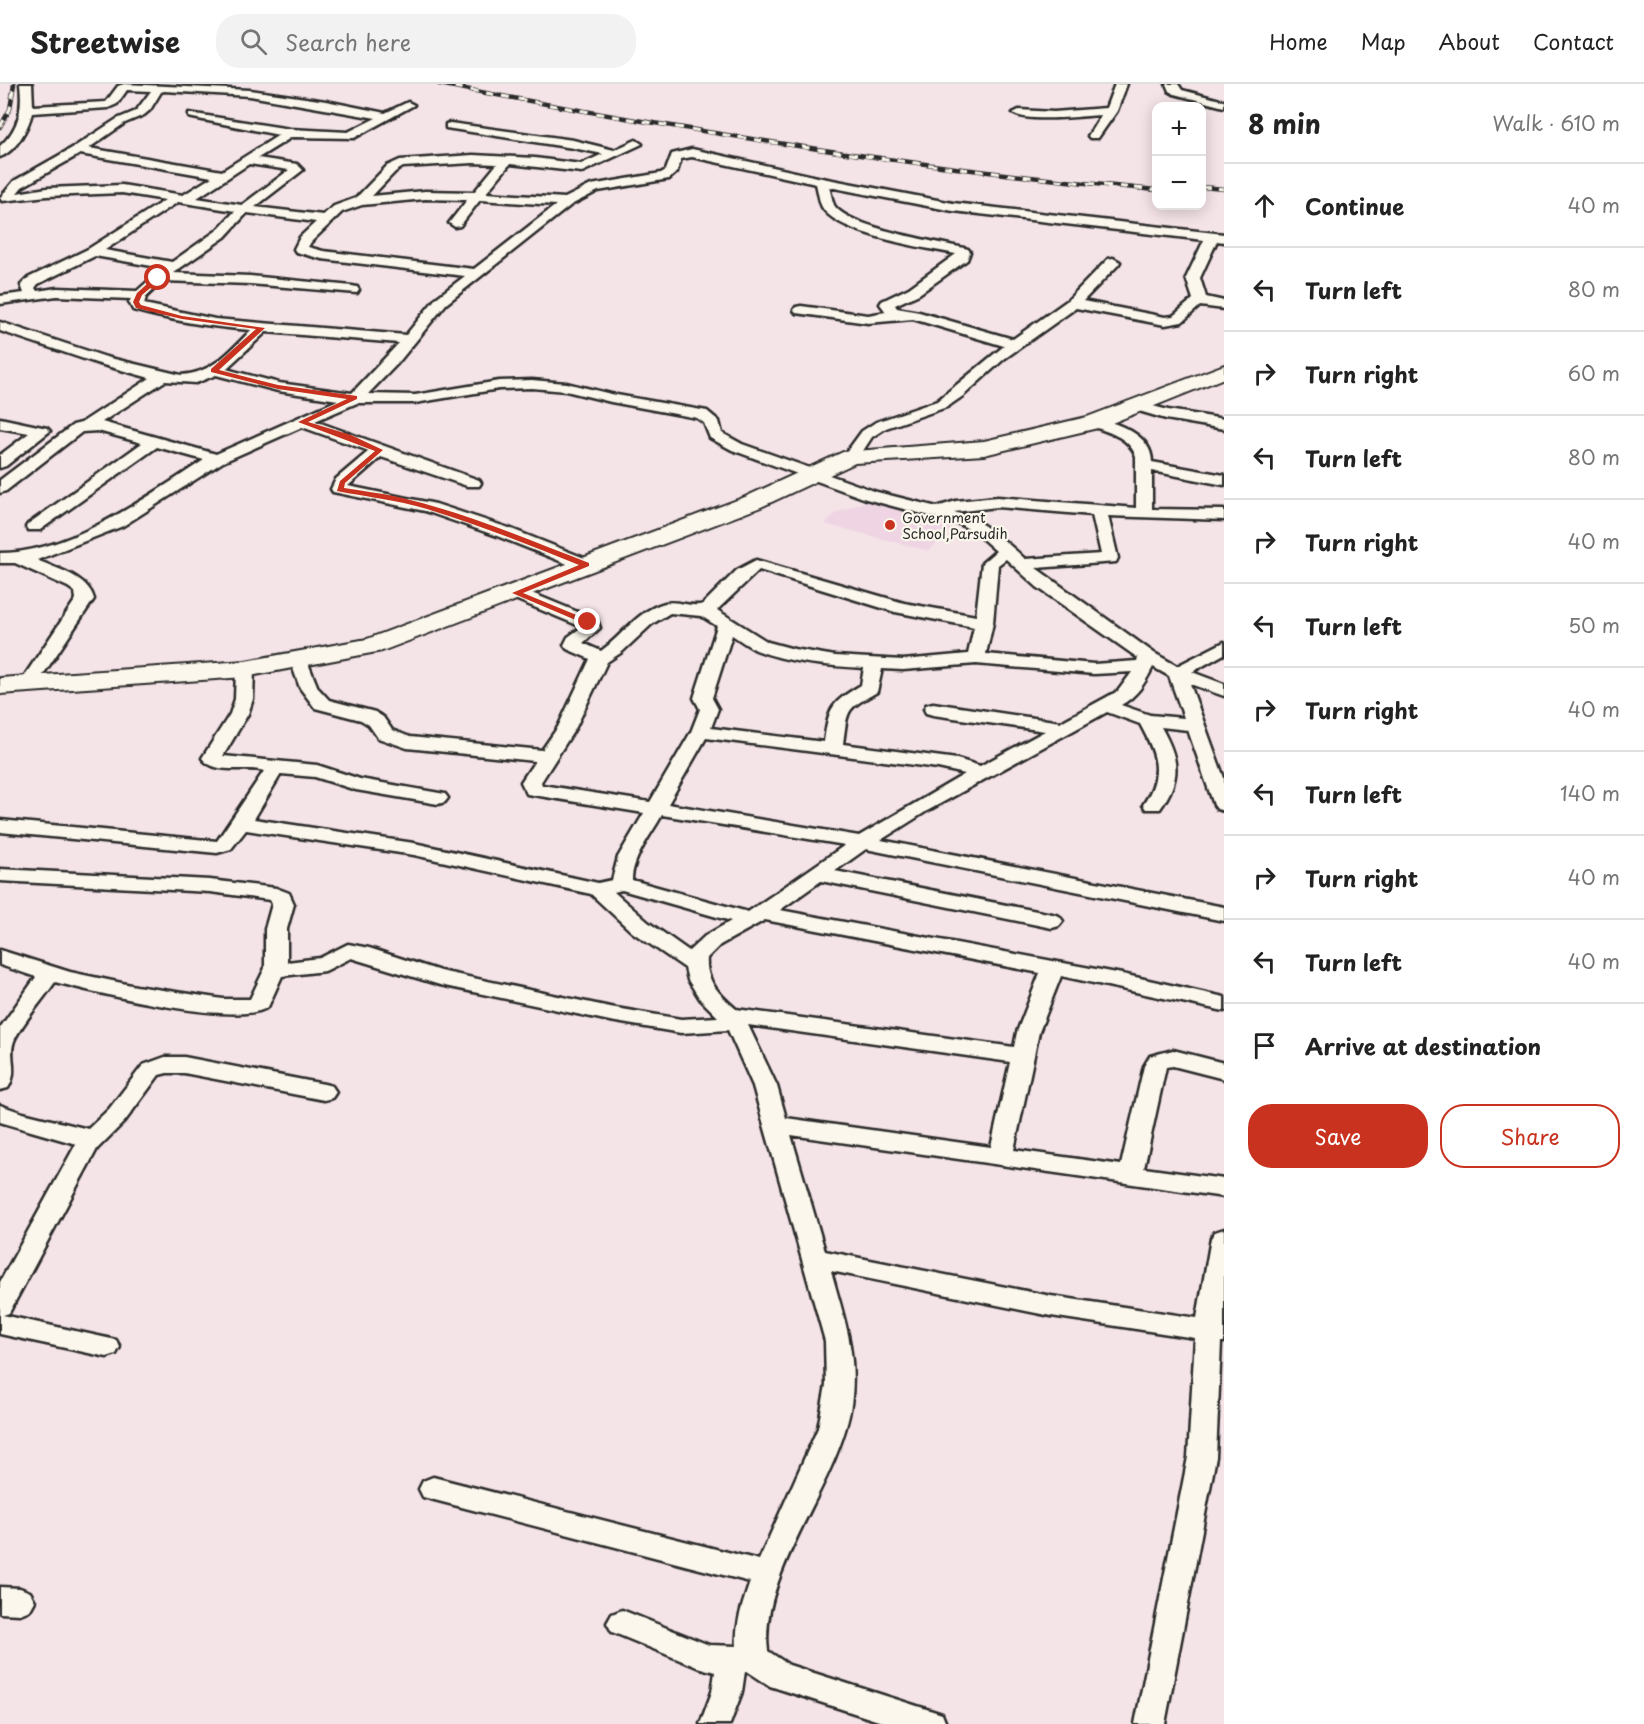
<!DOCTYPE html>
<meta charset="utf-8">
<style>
body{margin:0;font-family:"Playpen Sans",sans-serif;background:#f2f2f2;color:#222}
.controls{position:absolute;right:18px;top:18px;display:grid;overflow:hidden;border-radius:12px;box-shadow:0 3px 15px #0003}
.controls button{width:54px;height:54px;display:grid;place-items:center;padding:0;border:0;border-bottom:2px solid #e0e0e0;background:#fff;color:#222;font:30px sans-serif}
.stop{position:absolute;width:18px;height:18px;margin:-14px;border:4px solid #c8321e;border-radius:50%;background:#fff}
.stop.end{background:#c8321e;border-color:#fff;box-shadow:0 2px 6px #0008}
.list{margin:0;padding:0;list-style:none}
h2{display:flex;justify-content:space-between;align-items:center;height:78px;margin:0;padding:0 24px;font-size:26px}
h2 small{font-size:20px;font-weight:400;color:#767676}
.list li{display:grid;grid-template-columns:39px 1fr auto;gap:18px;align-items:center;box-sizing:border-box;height:84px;padding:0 24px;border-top:2px solid #e0e0e0}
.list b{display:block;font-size:22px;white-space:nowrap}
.list em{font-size:20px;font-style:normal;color:#767676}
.actions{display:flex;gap:12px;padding:18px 24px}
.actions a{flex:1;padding:14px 0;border:2px solid #c8321e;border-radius:24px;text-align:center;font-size:21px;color:#c8321e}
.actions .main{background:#c8321e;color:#fff}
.icon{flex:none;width:33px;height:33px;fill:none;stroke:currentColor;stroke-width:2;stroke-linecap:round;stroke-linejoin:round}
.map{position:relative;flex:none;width:1224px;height:1640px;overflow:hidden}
header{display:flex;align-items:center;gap:36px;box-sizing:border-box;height:84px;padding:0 30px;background:#fff;border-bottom:2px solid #e0e0e0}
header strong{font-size:28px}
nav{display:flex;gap:33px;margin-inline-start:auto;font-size:21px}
.search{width:420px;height:54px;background:#f2f2f2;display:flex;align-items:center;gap:15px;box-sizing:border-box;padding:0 21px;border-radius:24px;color:#767676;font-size:22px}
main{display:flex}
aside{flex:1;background:#fff}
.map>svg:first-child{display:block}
</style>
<header>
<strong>Streetwise</strong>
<div class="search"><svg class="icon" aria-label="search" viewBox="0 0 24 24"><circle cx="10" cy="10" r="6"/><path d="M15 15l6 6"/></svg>Search here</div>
<nav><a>Home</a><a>Map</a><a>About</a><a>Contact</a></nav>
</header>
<main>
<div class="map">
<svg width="1224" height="1640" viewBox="0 0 1224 1640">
<rect width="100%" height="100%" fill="#f4e3e7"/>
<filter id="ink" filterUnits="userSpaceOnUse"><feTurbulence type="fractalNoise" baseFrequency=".0167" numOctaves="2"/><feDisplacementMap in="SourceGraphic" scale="12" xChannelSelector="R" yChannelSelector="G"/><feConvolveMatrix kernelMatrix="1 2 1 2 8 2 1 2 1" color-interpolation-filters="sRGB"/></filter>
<g filter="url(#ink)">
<path fill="#efd5e3" d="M 872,415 L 955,441 L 929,467 L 825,440 L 836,429 Z"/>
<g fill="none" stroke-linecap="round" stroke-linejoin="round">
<defs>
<path id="street" d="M 20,0 L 32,0 L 33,22 L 106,18 L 118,2 L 124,0 L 250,6 L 326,17 L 385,29 L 408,18 L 414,21 L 354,54 L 292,53 L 258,74 L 297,80 L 303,86 L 255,123 L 323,131 L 334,122 L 356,114 L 387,82 L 400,76 L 473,71 L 535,74 L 581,80 L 603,70 L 573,64 L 446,44 L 446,40 L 450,39 L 573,56 L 614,66 L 636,56 L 642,60 L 582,88 L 510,80 L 486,109 L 565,114 L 591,101 L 661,89 L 666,86 L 672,70 L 692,65 L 822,94 L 953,119 L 1224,150 L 1224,158 L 1217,157 L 1200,194 L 1206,213 L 1224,217 L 1224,225 L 1200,222 L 1182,238 L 1165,241 L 1076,224 L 1004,275 L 963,312 L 947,323 L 886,344 L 872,353 L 857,376 L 851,378 L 843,373 L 862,347 L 876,338 L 937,317 L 1004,262 L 913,235 L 868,239 L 796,229 L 794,226 L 796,223 L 801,222 L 868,231 L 886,228 L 880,220 L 882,217 L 909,204 L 956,170 C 925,164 837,150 822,123 C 819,117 818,107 816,100 L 692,73 L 681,75 L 677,88 L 669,95 L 598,107 L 571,121 L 446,220 L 398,279 L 368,310 L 415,311 L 499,297 L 532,296 L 566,299 L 611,310 L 707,327 L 719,337 L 722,349 L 742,360 L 877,408 L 937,423 L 956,417 L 997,413 L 1136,424 L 1136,372 C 1128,352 1107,348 1089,341 L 1086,338 L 1089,335 L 1094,333 C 1116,339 1152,350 1152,378 L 1224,391 L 1224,401 L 1152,387 L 1152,425 L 1224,426 L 1224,436 L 1108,432 L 1118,474 L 1116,478 L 1036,484 L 1154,569 L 1177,582 L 1224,558 L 1224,570 L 1192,588 L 1224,600 L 1224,612 L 1190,600 L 1224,694 L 1224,727 L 1217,725 L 1214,721 L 1188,646 L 1161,643 C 1179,675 1182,694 1160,725 L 1146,725 L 1143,721 C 1164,690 1157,671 1140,640 L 1107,628 L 927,727 L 881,756 L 1224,823 L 1224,837 L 866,765 L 835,787 L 1052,830 L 1059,832 L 1063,837 L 1059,842 L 1052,844 L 821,797 L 780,826 L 1122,890 L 1224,913 L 1224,927 L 1061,892 L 1039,948 L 1014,1066 L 1121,1081 L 1144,982 L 1150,972 L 1173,966 L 1224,979 L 1224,995 L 1173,982 L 1166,983 L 1144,1084 L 1224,1095 L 1224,1113 L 791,1051 L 825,1167 L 1051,1212 L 1197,1234 L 1211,1154 L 1215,1148 L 1224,1145 L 1224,1258 L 1221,1258 L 1216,1373 L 1165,1640 L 1135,1640 L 1188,1373 L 1195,1254 L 1051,1232 L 831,1187 C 844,1234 858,1271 851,1321 C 839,1400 758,1489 768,1567 L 789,1581 L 942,1630 L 946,1640 L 888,1640 L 770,1602 L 747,1587 L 745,1587 L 742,1608 L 730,1640 L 700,1640 L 712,1608 L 715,1588 L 697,1583 L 612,1548 L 607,1539 L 612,1530 L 622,1526 L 709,1561 L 737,1562 C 735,1540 743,1519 750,1498 L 423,1413 L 419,1405 L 423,1397 L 433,1393 L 759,1476 L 818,1344 L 826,1301 L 825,1257 L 753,1002 L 728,946 L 681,949 L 610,937 L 440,901 L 351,874 L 325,887 L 282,892 L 268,923 C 239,944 93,908 55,898 C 45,913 20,942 14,957 C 8,972 19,987 8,1004 L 0,1006 L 0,944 L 36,893 L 0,881 L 0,866 L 70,888 L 136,902 L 223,915 L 250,915 L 265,884 L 265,845 L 272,820 L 270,816 L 210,808 L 0,797 L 0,785 L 210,796 L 276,804 L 289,809 L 294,820 L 287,845 L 287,878 L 320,874 L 348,860 L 369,864 L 440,887 L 610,923 L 681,935 L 718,933 L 700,915 L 688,896 L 685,884 L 632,848 L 591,810 L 414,771 L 246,746 L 231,765 L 217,769 L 0,748 L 0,736 L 217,757 L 264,687 C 246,681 215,692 202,674 L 230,630 L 235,615 L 236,585 L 239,581 L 251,581 L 254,585 L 253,615 L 248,630 L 223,672 L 317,681 L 360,695 L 445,710 L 448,714 L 445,718 L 438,720 L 356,706 L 315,693 L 281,690 L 254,735 L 414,759 L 598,799 L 612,796 L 618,773 L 644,729 L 527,710 L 521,698 L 535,677 L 407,664 L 378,654 L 369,641 L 361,636 L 315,624 L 300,604 L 290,576 L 293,572 L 305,572 L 318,604 L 329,616 L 375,628 L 383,633 L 392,646 L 410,653 L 542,666 L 558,643 L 590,575 L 567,565 L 564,561 L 568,553 L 582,543 L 510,513 L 507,509 L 510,505 L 522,505 L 597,536 L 600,544 L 583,559 L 601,567 C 622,552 638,526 665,519 C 678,516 691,524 703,520 L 737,486 L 756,476 L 904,519 L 976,532 L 982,479 L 996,467 L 978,451 L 960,440 L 866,415 L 732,366 L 710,354 L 704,339 L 697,334 L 611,318 L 566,307 L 532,304 L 499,305 L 415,319 L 357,319 L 315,337 L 479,396 L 481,399 L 479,402 L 467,402 L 381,373 L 348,402 L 436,420 L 509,444 L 592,477 L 594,481 L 592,485 L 580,485 L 497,452 L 425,427 L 333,408 L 331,405 L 336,395 L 369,367 L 302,343 L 223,378 L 123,442 L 37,476 C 57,485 88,492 94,515 L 34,604 L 22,604 L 19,600 L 76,515 L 75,508 L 68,503 L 15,479 L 0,479 L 0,469 C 70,469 147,413 204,376 L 157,363 L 40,446 L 28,446 L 26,443 L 28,440 L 142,359 L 98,347 L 82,348 L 6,407 L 0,409 L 0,396 L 73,341 L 81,339 L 150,294 L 96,279 L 0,247 L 0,238 L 106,273 L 181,291 C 211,290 232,266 251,246 C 212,243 172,237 133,226 L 129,218 L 131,215 L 57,212 L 0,220 L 0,212 L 24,209 L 21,201 L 28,194 L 88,165 L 165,116 L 122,109 L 47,112 L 2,117 L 0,114 L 14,97 L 74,63 L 117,35 L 136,27 L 151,7 L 127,6 L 117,20 L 108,24 L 32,29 C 28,45 16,67 0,73 L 0,62 C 19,45 23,25 20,0 ZM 164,7 L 250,12 L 376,34 L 348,48 L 290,45 L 189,29 L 189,33 L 193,34 L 279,51 L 222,87 L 89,64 L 125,39 L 144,31 L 150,26 L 161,8 ZM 80,70 L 212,93 L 183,111 L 122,101 L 47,104 L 17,109 L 22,103 ZM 473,79 L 497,80 L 474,108 L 425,107 L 372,112 L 395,88 L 403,83 ZM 249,80 L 289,86 L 242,121 L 197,114 ZM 829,103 L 953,127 L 1204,156 L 1186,194 L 1193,215 L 1173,232 L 1165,233 L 1083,217 L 1118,181 L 1120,178 L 1113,174 L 1108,175 L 1068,216 L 1013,255 L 919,228 L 897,224 L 895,221 L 919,210 L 967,176 L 970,168 L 968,165 C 940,158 848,144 834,121 C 832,116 831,109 829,103 ZM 425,115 L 467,116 L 449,139 L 455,143 L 460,142 L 480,116 L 556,121 L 474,185 L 323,167 L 308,163 L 311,158 L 342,128 L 362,121 ZM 178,118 L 235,127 L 216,147 L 172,178 L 105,166 ZM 247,129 L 316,138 L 300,153 L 294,165 L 296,168 L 322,175 L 465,192 L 436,214 L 406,251 L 215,235 L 144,220 L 146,213 L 163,197 L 250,200 L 357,209 L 359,206 L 357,203 L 352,202 L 250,192 L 173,189 L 225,153 ZM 95,172 L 163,184 L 137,207 L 57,204 L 37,207 L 35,204 L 38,200 ZM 266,248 L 399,259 L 352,309 L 279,299 L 226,285 ZM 216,291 L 278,307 L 338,316 L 216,370 L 102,338 L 165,297 L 196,299 ZM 997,423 L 1092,431 L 1101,470 L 1025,475 C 1003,455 984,437 954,428 ZM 1006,475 L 1037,503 L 1138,574 L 1137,577 L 1094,580 L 986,570 L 993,539 L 998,481 ZM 759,486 L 895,528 L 974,543 L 968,570 L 903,576 L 835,572 L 794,565 L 768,558 L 717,526 ZM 670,529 L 701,532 L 717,542 L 694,614 L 700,625 L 691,648 L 650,718 L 542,701 L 541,698 L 576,643 L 607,578 L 622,568 L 652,540 ZM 732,551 C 740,556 748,562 756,566 C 789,579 829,582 864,584 L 861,601 C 831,619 829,623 824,658 L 711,644 L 718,625 L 712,614 ZM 976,580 L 1094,590 L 1132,588 L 1118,607 L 1061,638 L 933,619 L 926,621 L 924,625 L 926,629 L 933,631 L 1045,647 L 980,682 L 957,675 L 843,660 C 848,624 845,626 877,608 L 882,585 L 903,586 ZM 1153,583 L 1169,592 L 1184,634 L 1150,631 L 1121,621 C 1137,612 1145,599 1153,583 ZM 706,654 L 938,684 L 965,690 L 859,752 L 668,720 ZM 662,731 L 845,761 L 748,828 L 632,796 C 632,774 651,751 662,731 ZM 622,806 L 731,837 L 705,852 L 689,867 L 648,838 L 614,808 ZM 765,836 L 1040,889 L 1017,948 L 1014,963 L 736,925 C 720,911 705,897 707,874 L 720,861 ZM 748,941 L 1010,978 L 991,1063 L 786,1034 L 777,1002 Z
M 1115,0 L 1127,0 L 1117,27 L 1098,54 L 1090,54 L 1088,52 L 1101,31 C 1083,32 1026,39 1013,29 L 1019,26 L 1054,28 L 1106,24 Z
M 1166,0 L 1178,0 L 1182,6 L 1224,17 L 1224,23 L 1174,10 L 1169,7 Z
M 1134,317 L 1168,326 L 1224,335 L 1224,345 L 1166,335 L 1129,324 L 1127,321 Z
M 0,334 L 47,344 L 50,347 L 6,382 L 0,384 L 0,371 L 29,349 L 0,344 Z
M 165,973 L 184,973 L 324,1000 L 332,1002 L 336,1008 L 332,1014 L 324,1016 L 184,989 L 167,989 L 159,991 L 125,1037 L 97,1065 L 9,1229 L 3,1231 L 116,1256 L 120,1263 L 116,1270 L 107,1273 L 0,1250 L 0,1198 L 76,1060 L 0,1038 L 0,1021 L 23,1029 L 88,1045 L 109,1025 L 143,981 Z
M 0,1503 L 20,1504 L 30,1508 L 35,1517 L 30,1526 L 20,1530 L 0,1529 Z"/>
<path id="secondary" d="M 1224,281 L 1224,294 L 1102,343 L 984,371 L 855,379 L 761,423 L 382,567 L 245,593 L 0,610 L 0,594 L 245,577 L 367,555 L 745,413 L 843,368 L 984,357 L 1087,333 Z"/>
</defs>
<use href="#street" stroke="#2b2b2b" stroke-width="5"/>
<use href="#secondary" stroke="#2b2b2b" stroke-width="4"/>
<use href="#street" fill="#fbf7ec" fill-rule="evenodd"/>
<use href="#secondary" fill="#fbf7ec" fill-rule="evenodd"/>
<defs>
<path id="rail" d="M 439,0 C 677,46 915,84 1156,106
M 0,43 L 10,25 L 14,0
M 1202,103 L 1224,105"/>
</defs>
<use href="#rail" stroke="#2b2b2b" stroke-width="4.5"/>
<use href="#rail" stroke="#fbf7ec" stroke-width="3" stroke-dasharray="8" stroke-linecap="butt"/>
</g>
</g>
<path fill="#c8321e" d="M 156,192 L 162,194 L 142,211 L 139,218 L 141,221 L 182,232 L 265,244 L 219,286 L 278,301 L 357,312 L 357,315 L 308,338 L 351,351 L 383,366 L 345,399 L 344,404 C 362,407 380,409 398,413 C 464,428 526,455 589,479 L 589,482 L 523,509 L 591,537 L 591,540 L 585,540 L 512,509 L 579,481 C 529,461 479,441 427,425 C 398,416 367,413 337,407 L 340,397 L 375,367 L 298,338 L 347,315 L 278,305 L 211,288 L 211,285 L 256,245 L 182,235 L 136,224 L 133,218 L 137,209 Z"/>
<circle fill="#c8321e" stroke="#fbf7ec" stroke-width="2" cx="890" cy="441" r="6"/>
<g text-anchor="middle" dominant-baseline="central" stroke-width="4.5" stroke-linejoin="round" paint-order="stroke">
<g font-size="14" fill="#2b2b2b" stroke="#fbf7ec" text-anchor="start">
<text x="902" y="433">Government<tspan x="902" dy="16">School,Parsudih</tspan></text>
</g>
</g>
</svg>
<div class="controls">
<button>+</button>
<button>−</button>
</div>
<div class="stop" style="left:158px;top:194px"></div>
<div class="stop end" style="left:588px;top:538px"></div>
</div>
<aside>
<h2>8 min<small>Walk · 610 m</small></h2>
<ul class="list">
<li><svg class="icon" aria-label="ahead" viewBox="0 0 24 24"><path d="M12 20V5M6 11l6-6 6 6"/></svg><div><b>Continue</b></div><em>40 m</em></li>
<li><svg class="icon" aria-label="left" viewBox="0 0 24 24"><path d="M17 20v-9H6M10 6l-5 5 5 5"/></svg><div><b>Turn left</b></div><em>80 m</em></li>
<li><svg class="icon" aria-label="right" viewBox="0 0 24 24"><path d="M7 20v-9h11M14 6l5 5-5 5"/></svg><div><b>Turn right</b></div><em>60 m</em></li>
<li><svg class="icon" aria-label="left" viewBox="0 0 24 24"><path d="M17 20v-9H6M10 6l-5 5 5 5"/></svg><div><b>Turn left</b></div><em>80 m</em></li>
<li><svg class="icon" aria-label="right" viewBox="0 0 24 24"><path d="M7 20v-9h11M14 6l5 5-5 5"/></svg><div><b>Turn right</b></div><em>40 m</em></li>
<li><svg class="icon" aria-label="left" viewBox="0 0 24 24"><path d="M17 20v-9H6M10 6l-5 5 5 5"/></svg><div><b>Turn left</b></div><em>50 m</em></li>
<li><svg class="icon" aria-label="right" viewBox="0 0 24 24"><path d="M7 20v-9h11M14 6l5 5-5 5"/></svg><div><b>Turn right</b></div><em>40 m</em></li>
<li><svg class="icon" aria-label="left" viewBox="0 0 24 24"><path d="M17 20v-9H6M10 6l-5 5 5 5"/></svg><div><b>Turn left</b></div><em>140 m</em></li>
<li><svg class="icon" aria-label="right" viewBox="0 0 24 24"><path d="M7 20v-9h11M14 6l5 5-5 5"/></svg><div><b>Turn right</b></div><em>40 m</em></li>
<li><svg class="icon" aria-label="left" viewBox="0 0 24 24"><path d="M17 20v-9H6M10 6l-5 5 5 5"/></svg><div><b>Turn left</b></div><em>40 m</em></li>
<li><svg class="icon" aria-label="arrive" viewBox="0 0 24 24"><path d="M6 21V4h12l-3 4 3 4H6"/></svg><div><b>Arrive at destination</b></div></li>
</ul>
<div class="actions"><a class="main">Save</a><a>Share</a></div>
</aside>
</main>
